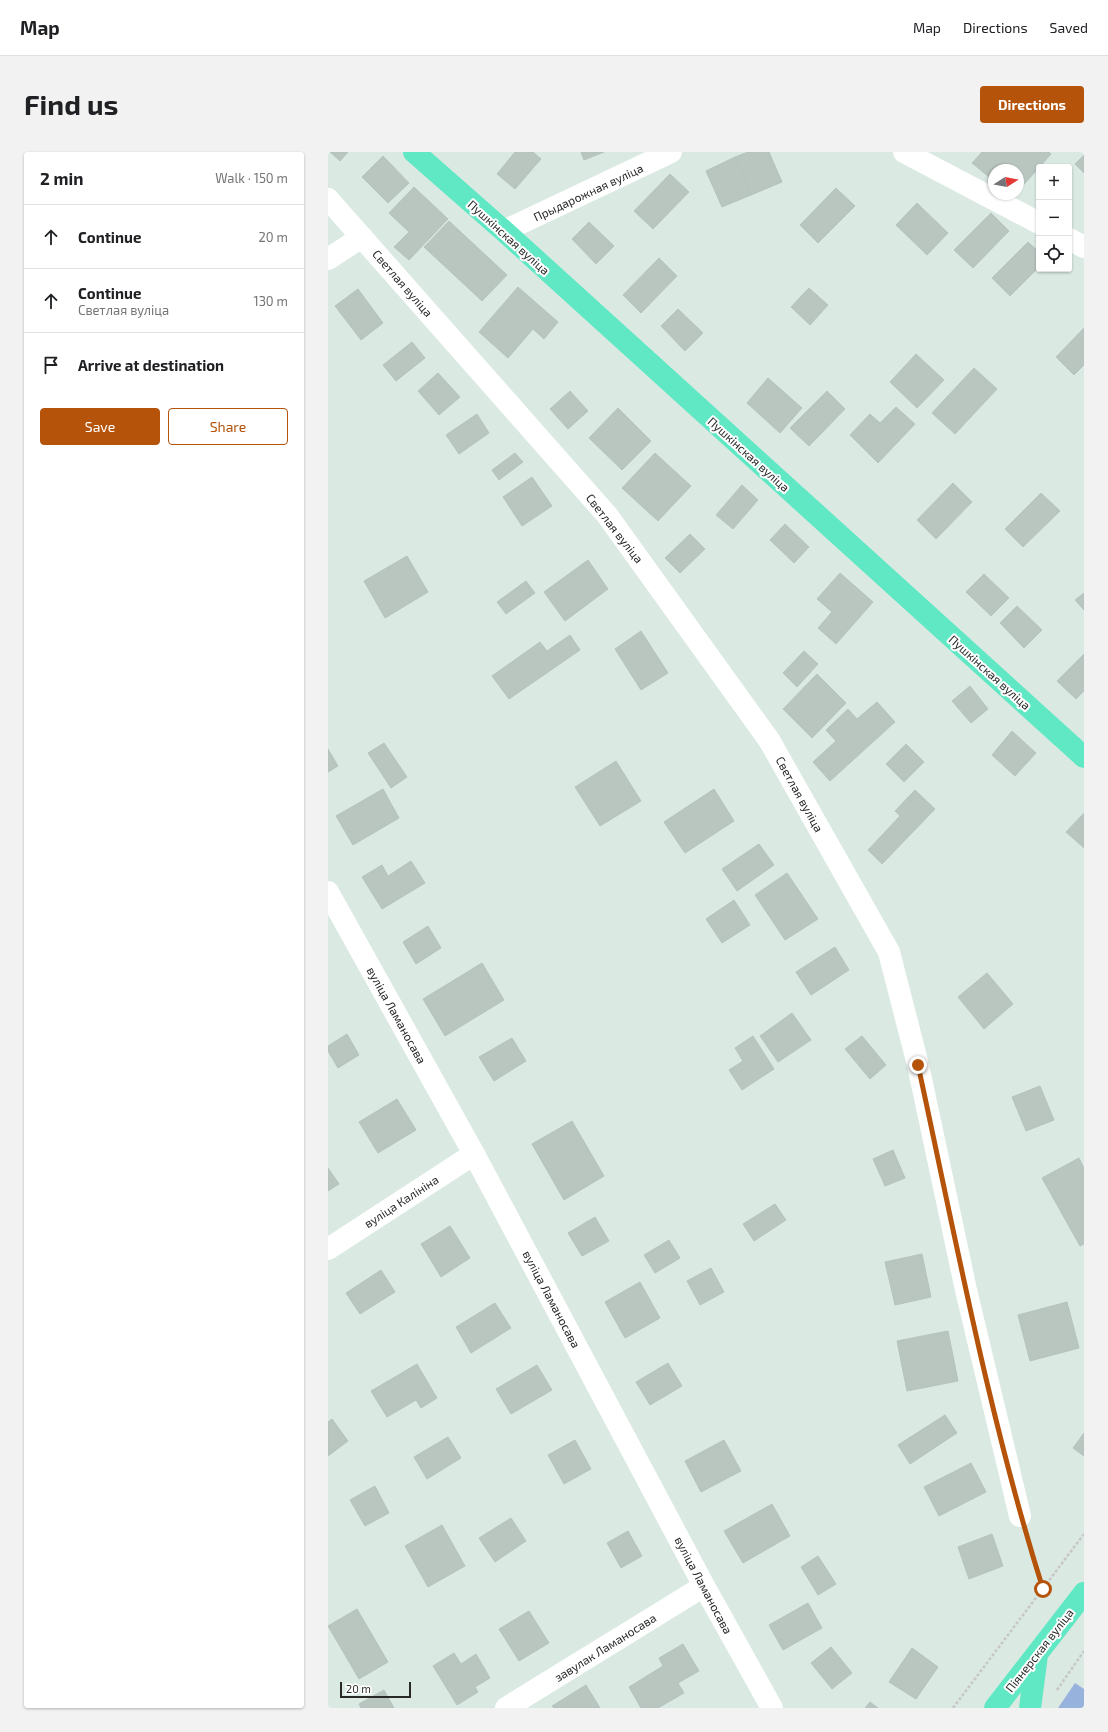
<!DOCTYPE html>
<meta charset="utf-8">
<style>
body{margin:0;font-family:"Exo 2",sans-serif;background:#f2f2f2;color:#202124}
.controls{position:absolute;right:12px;top:12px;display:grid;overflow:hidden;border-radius:4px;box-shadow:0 1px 3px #0004}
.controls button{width:36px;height:36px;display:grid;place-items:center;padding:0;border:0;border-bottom:1px solid #e0e0e0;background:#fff;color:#202124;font:20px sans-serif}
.compass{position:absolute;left:660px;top:12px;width:36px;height:36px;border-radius:50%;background:#fff;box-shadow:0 1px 3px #0004;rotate:79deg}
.scale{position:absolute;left:12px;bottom:10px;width:71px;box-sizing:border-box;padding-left:4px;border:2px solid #282828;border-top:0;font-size:11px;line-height:14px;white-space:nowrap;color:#282828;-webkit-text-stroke:3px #fff;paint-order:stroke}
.stop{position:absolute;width:12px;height:12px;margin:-9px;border:3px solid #b45309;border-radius:50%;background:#fff}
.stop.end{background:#b45309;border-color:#fff;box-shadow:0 1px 4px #0008}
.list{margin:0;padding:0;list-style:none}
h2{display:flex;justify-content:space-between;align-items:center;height:52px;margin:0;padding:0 16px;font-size:17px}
h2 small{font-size:13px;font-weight:400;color:#757577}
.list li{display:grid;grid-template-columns:26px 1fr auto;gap:12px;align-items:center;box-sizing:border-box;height:64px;padding:0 16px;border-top:1px solid #e0e0e0}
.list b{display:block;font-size:15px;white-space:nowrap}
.list p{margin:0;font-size:13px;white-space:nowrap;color:#757577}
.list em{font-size:13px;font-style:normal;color:#757577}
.actions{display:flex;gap:8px;padding:12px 16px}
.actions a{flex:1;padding:9px 0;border:1px solid #b45309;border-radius:4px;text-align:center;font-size:14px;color:#b45309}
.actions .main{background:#b45309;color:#fff}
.icon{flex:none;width:22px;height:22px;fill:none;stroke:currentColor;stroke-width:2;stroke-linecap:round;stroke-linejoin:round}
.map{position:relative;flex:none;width:756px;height:1556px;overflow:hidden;border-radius:4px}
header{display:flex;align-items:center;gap:24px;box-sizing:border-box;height:56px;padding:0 20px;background:#fff;border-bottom:1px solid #e0e0e0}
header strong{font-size:19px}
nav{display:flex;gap:22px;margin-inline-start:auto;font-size:14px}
.intro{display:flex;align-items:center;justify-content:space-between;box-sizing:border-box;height:96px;padding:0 24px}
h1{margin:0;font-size:28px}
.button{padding:10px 18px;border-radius:4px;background:#b45309;color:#fff;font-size:14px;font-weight:700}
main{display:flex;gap:24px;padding:0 24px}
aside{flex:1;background:#fff;border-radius:4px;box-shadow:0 1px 3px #0004}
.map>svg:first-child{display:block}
</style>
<header>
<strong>Map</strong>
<nav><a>Map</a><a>Directions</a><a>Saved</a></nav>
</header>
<div class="intro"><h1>Find us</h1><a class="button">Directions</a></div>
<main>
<aside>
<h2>2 min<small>Walk · 150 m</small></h2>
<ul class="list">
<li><svg class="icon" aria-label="ahead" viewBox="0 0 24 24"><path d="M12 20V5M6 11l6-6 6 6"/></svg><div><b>Continue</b></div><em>20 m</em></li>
<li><svg class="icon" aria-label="ahead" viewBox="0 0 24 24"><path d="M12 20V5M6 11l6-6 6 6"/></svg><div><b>Continue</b><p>Светлая вуліца</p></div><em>130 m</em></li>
<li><svg class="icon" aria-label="arrive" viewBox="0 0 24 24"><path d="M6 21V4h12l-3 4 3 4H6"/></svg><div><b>Arrive at destination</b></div></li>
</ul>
<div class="actions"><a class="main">Save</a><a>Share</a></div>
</aside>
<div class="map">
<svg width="756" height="1556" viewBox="0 0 756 1556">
<rect width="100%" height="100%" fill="#daeae2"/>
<path fill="#98b2de" d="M 747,1531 L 756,1537 L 756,1556 L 730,1556 Z"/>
<path fill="#b9c5bf" stroke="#b4c4be" d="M 2,0 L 20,0 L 12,9 Z
M 187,0 L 205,0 L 213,7 L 187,37 L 169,22 Z
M 253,0 L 276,0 L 256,8 Z
M 420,0 L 441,0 L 454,30 L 423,43 L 407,5 Z
M 654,0 L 721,0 L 723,2 L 690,39 L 690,18 L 666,18 L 666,29 L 644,11 Z
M 756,3 L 756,21 L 747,12 Z
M 55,4 L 81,31 L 60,51 L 34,25 Z
M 407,5 L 423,43 L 394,55 L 378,19 Z
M 342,22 L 361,40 L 325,77 L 306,59 Z
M 86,35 L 120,67 L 81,108 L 66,95 L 81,80 L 61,61 Z
M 508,36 L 527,54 L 490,91 L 472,73 Z
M 589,51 L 620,81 L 599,103 L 568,73 Z
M 663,61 L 681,79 L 645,116 L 626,98 Z
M 121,69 L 179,123 L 154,149 L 96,95 Z
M 261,70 L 286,94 L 268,112 L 244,87 Z
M 700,90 L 711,100 L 711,115 L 682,144 L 664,126 Z
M 331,106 L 349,124 L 313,161 L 295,143 Z
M 190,135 L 230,170 L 216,187 L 205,177 L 180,206 L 151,180 Z
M 481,136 L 500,153 L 482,173 L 463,155 Z
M 30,137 L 55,171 L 33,188 L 7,154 Z
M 350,157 L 375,181 L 357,199 L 333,174 Z
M 756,176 L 756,213 L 746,223 L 728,205 Z
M 84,190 L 97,206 L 68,229 L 55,213 Z
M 588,202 L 616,228 L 589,256 L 562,230 Z
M 646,216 L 669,237 L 627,282 L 604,261 Z
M 110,221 L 132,245 L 111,263 L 90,239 Z
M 440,226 L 474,256 L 452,281 L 419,251 Z
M 242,239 L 260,259 L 240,277 L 222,257 Z
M 499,239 L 517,257 L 481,294 L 462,276 Z
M 568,255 L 587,272 L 550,311 L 522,283 L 542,262 L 552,271 Z
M 290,256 L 323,289 L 294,318 L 261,286 Z
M 149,262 L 161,281 L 131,302 L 118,283 Z
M 187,301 L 195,310 L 171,328 L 164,318 Z
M 327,301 L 363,334 L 330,369 L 294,336 Z
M 204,325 L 224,354 L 194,374 L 175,345 Z
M 625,331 L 644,350 L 608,387 L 589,368 Z
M 414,333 L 430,348 L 405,377 L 388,363 Z
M 713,341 L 732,359 L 695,395 L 677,377 Z
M 457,372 L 481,395 L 466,411 L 442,388 Z
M 362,382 L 377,397 L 352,421 L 337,406 Z
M 79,404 L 100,440 L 57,466 L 36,429 Z
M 260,408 L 280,437 L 237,469 L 216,440 Z
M 512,421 L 545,450 L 508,492 L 490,476 L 504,460 L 489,447 Z
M 656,422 L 681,446 L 663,464 L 638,440 Z
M 198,429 L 207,441 L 178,462 L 169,450 Z
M 756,441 L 756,458 L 747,448 Z
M 689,454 L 714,478 L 696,496 L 672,471 Z
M 313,479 L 340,521 L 313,538 L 287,497 Z
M 242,483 L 252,498 L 181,547 L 164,524 L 212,490 L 219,499 Z
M 476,499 L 490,512 L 469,535 L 455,521 Z
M 756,502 L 756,539 L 748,547 L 729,529 Z
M 489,522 L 518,551 L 484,586 L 455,557 Z
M 642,534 L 660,557 L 643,571 L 624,549 Z
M 549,550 L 567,570 L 502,629 L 485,610 L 508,589 L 498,578 L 520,557 L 529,567 Z
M 684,579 L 708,601 L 687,624 L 664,603 Z
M 56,591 L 79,625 L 63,636 L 40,601 Z
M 578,592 L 596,610 L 576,630 L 558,612 Z
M 0,597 L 10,614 L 0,620 Z
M 288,609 L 313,649 L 272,674 L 247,635 Z
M 55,637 L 71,666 L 25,693 L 8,664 Z
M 386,637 L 406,669 L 357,701 L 336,670 Z
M 587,638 L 607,657 L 554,712 L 540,698 L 572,664 L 567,659 Z
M 756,661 L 756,696 L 738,680 Z
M 431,692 L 446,713 L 409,739 L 394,717 Z
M 83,709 L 97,731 L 54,757 L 34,725 L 54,713 L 60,724 Z
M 459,721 L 490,767 L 457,788 L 427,743 Z
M 406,748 L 422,773 L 394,791 L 378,767 Z
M 100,774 L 113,796 L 88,812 L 75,790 Z
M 507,795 L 521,818 L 483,843 L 468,820 Z
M 154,811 L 176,848 L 117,884 L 95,847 Z
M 659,821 L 685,852 L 656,877 L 630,845 Z
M 464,861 L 483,888 L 450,910 L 432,884 Z
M 19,882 L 31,903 L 10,916 L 0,899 L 0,894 Z
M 425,884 L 446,917 L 414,938 L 401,918 L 415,909 L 407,896 Z
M 534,884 L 558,913 L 542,927 L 517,897 Z
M 184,886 L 198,909 L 166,929 L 151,905 Z
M 712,934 L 726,968 L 698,979 L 684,945 Z
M 69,947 L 88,978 L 50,1001 L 31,970 Z
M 244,969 L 276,1024 L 236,1048 L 204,992 Z
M 565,998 L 577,1026 L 557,1034 L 545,1007 Z
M 751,1006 L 756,1016 L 756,1092 L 752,1094 L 714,1026 Z
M 0,1016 L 11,1032 L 0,1039 Z
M 447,1052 L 458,1068 L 426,1089 L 415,1072 Z
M 267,1065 L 281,1089 L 254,1104 L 240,1081 Z
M 122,1074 L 142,1106 L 113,1125 L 93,1092 Z
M 341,1088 L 352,1106 L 327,1121 L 316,1103 Z
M 594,1102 L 603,1145 L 567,1153 L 557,1110 Z
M 383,1116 L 396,1140 L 372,1153 L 359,1129 Z
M 53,1118 L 67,1140 L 32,1162 L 18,1141 Z
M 312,1130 L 332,1166 L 297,1186 L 277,1150 Z
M 739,1150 L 751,1196 L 702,1209 L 690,1163 Z
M 167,1151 L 183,1176 L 143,1201 L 128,1175 Z
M 620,1179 L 630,1229 L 579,1239 L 569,1189 Z
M 340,1211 L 354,1234 L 322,1253 L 308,1230 Z
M 89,1212 L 109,1246 L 93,1256 L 88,1248 L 59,1265 L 43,1239 Z
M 209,1213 L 224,1238 L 183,1262 L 168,1237 Z
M 617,1263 L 629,1281 L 582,1312 L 570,1293 Z
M 4,1267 L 20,1289 L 0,1304 L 0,1270 Z
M 756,1281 L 756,1304 L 745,1296 Z
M 120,1285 L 133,1306 L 99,1327 L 86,1305 Z
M 247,1288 L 263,1317 L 236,1332 L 220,1303 Z
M 396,1288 L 413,1319 L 373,1340 L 357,1309 Z
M 643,1311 L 658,1340 L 611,1364 L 596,1335 Z
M 47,1334 L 61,1361 L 37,1374 L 22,1348 Z
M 444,1352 L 462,1384 L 415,1411 L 396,1379 Z
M 183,1366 L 198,1389 L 167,1410 L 151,1386 Z
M 114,1373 L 137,1414 L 100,1435 L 77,1394 Z
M 300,1379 L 314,1404 L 293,1416 L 279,1391 Z
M 664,1382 L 675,1414 L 641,1427 L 630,1395 Z
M 490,1404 L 508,1432 L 490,1443 L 473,1415 Z
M 480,1451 L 494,1476 L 455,1498 L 441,1473 Z
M 29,1457 L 60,1510 L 31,1527 L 0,1474 Z
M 201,1459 L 221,1491 L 191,1509 L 171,1477 Z
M 355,1492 L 371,1519 L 350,1531 L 356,1541 L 330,1556 L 313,1556 L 301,1535 L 335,1514 L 331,1506 Z
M 503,1495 L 524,1521 L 504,1537 L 483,1511 Z
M 584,1496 L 610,1515 L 588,1547 L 561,1530 Z
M 126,1501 L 133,1512 L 148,1502 L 162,1526 L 147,1535 L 150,1540 L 129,1553 L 105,1514 Z
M 258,1533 L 272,1556 L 226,1556 L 224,1554 Z
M 56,1538 L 66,1556 L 33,1556 L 31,1552 Z
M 542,1550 L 550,1556 L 537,1556 Z"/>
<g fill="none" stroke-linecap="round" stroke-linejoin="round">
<path stroke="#c7c7c7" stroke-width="2.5" stroke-dasharray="3 2" stroke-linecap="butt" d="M 699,1386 L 715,1437
M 729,1538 L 756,1499
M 625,1556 L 756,1382"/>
<path stroke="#fff" stroke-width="22" d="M 576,0 L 711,71
M 0,47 L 279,363 L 441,588 L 561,800 L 590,913 L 638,1138 L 692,1364
M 176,79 L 343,0
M 741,87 L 756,95
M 0,107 L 34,85
M 0,740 L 146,1002 L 376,1434 L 444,1556
M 0,1097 L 146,1002
M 178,1556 L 376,1434"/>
<path stroke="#60e8c5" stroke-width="22" d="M 86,0 L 176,79 L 756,605
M 667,1556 L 756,1441
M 702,1556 L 709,1503"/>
</g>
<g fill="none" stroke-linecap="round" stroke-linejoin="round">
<path stroke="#b45309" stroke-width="5" d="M 590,913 C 628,1088 661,1266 715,1437"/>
</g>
<g text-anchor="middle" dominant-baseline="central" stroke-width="4" stroke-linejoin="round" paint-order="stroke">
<g font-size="12" fill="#282828" stroke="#fff">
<text transform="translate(260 40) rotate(-25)">Прыдарожная вуліца</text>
<text transform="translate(181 85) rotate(42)">Пушкінская вуліца</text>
<text transform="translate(75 131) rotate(49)">Светлая вуліца</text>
<text transform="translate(421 302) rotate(42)">Пушкінская вуліца</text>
<text transform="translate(287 376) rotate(52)">Светлая вуліца</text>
<text transform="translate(662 520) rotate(42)">Пушкінская вуліца</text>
<text transform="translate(472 642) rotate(61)">Светлая вуліца</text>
<text transform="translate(69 863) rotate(61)">вуліца Ламаносава</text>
<text transform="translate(73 1049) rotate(-33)">вуліца Калініна</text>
<text transform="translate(224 1147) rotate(62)">вуліца Ламаносава</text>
<text transform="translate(376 1433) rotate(62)">вуліца Ламаносава</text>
<text transform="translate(277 1495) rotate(-32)">завулак Ламаносава</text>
<text transform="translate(711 1498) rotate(-52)">Піянерская вуліца</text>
</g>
</g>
</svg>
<div class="controls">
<button>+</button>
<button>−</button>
<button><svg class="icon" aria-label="locate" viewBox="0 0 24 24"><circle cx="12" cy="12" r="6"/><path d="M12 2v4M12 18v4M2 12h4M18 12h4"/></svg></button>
</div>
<svg class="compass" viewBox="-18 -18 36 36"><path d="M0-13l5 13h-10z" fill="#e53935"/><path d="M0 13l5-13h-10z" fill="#757577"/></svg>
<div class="scale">20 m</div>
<div class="stop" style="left:715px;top:1437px"></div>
<div class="stop end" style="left:590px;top:913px"></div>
</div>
</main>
